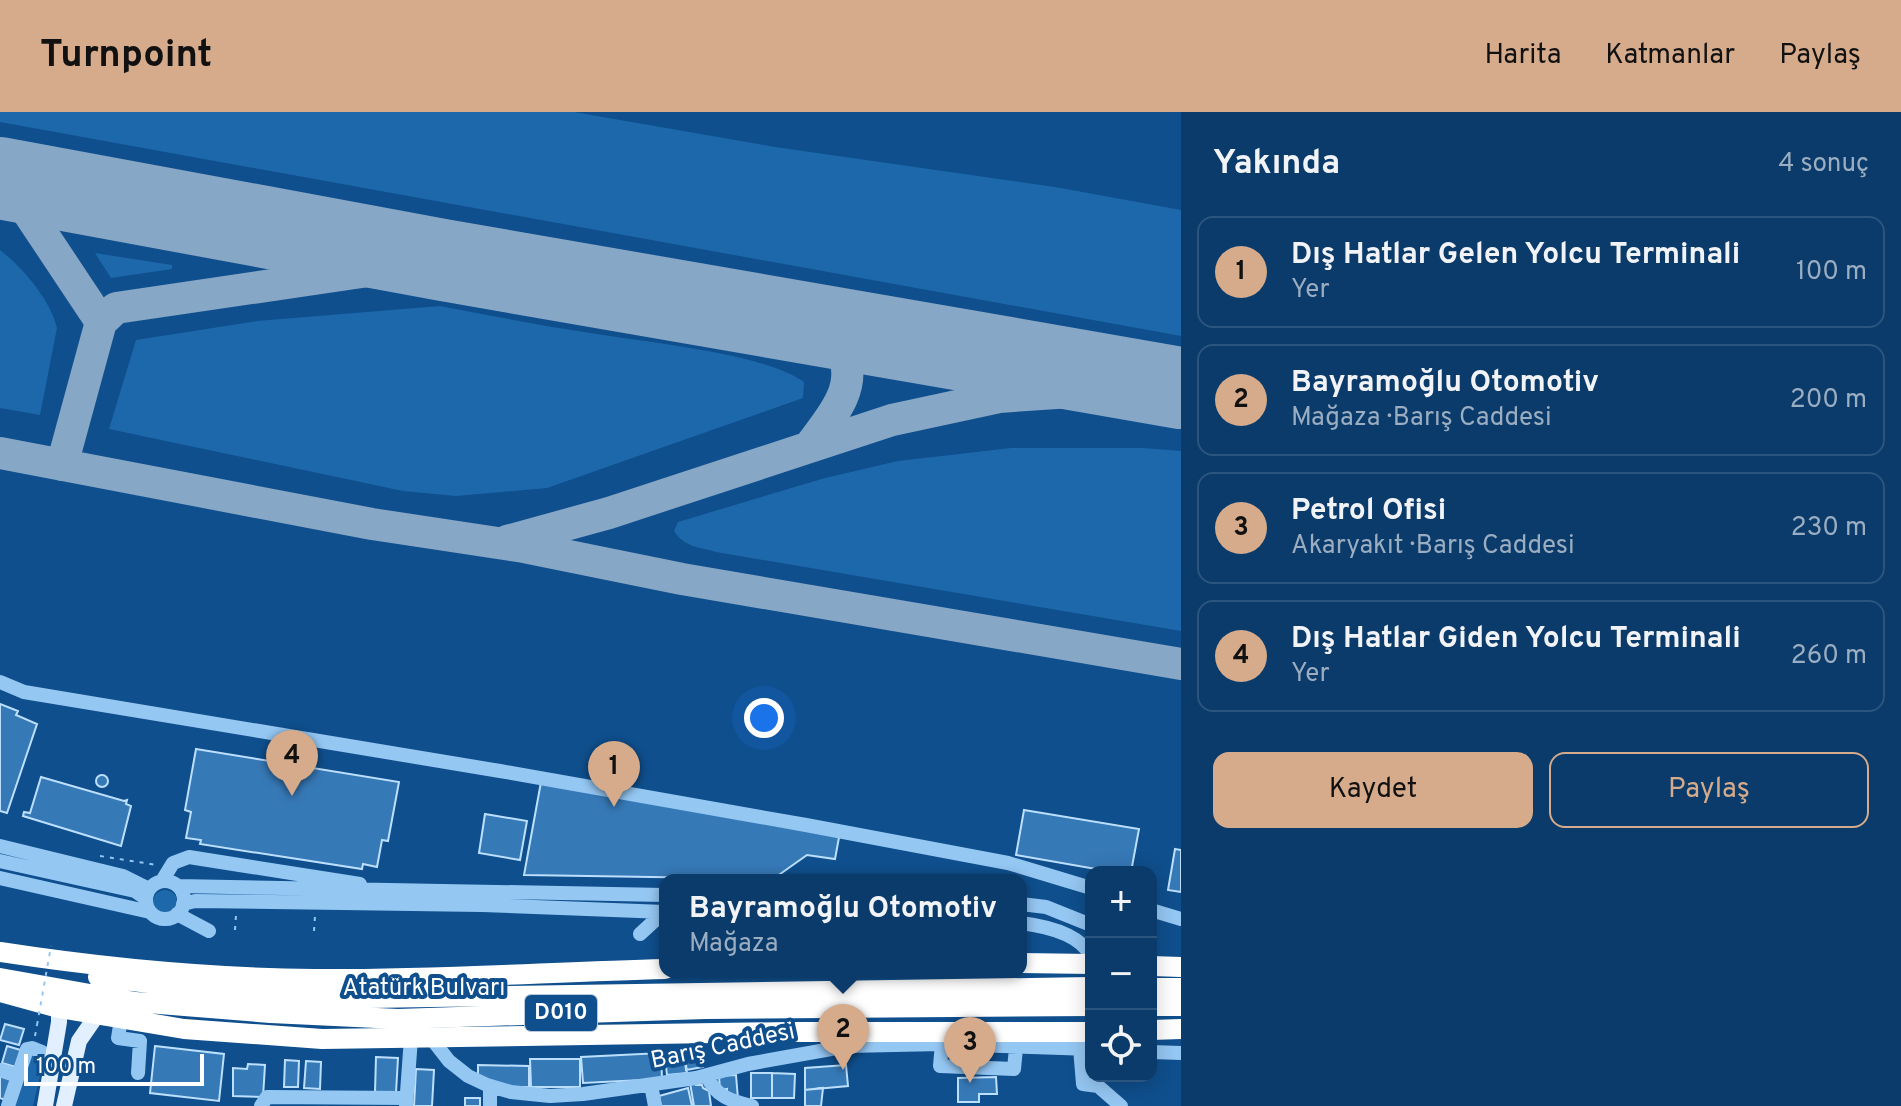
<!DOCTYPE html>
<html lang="tr">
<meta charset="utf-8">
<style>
body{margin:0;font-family:Overpass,sans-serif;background:#194672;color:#f1f3f6}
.controls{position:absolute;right:24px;bottom:24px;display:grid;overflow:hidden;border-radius:16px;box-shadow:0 4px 20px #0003}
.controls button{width:72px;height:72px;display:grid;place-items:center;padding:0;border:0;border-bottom:2px solid #2b557e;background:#0b3b6a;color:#f1f3f6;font:40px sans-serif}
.scale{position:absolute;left:24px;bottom:20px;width:180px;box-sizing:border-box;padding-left:8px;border:4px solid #fff;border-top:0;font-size:22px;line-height:28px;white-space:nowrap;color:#fff;-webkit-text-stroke:6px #0f4f8d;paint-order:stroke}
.you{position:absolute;left:764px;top:606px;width:28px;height:28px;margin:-20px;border:6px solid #fff;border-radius:50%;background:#1a73e8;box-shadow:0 0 0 12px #1a73e833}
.badge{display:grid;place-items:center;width:52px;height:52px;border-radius:50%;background:#d6ab8b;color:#111;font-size:26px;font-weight:700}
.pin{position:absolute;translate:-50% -66px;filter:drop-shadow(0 2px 4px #0008)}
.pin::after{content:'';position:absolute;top:42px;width:28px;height:24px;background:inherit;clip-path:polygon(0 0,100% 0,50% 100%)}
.popup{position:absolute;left:659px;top:762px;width:368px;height:104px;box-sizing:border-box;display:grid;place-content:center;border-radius:16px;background:#0b3b6a;filter:drop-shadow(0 2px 6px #0005);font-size:26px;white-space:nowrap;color:#9aadc1}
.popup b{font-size:30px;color:#f1f3f6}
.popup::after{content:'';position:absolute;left:50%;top:100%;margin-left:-16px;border:16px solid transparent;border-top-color:#0b3b6a}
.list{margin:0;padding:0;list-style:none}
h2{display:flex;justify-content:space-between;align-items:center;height:104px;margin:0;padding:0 32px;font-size:34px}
h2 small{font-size:26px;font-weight:400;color:#9aadc1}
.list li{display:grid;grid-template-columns:52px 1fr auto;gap:24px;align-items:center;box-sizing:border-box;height:112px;margin:0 16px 16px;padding:0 16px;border:2px solid #2b557e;border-radius:16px}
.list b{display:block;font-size:30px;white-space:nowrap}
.list p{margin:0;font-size:26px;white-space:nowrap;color:#9aadc1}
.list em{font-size:26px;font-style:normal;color:#9aadc1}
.actions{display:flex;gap:16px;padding:24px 32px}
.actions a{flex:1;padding:18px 0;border:2px solid #d6ab8b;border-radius:16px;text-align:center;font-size:28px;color:#d6ab8b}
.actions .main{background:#d6ab8b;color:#111}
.icon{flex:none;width:44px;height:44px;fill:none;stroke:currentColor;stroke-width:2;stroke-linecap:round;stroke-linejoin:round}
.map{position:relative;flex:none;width:1181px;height:994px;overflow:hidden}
header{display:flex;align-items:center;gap:48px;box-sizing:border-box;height:112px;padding:0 40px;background:#d6ab8b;color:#111}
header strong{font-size:38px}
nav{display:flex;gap:44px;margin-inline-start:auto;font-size:28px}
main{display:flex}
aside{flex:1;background:#0b3b6a}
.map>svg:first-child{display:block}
</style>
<header>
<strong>Turnpoint</strong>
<nav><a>Harita</a><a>Katmanlar</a><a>Paylaş</a></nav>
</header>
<main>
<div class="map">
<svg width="1181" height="994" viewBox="0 0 1181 994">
<rect width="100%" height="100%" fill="#0f4f8d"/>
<path fill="#1d68ab" d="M 0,0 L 574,0 L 775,35 L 1055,75 L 1181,98 L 1181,224 L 0,10 Z
M 0,138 C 23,156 50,187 57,216 L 40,303 L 0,296 Z
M 95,141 L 172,153 L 172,157 L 111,166 Z
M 440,194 C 492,204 544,214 597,222 C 650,231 763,241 804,270 L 803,286 L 547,376 L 456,384 L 403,379 L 109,317 L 136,228 L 257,209 Z
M 1011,336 L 1143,336 L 1181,339 L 1181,519 L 716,440 C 699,435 684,435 674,419 L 678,410 L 825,366 L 898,349 Z
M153 790a12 12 0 1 1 24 0a12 12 0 1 1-24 0Z
M 29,942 L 39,946 L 42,956 L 33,994 L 8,994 Z"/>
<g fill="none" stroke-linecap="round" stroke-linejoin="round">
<path stroke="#87a7c6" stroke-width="32" d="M 6,67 L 101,210 L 62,353
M 101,210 L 116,196 L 443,148
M 809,335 C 829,308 860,275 842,240 C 836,230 824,221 816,212
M 0,341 L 372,412 L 524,435 L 682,467 L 1181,552
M 507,429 L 609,401 L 892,308 L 999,285 L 1086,279 L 1181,280"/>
<path stroke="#87a7c6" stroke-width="82" d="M 0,66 L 443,148 L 1181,276"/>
</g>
<path fill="#3679b7" stroke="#bcdffe" stroke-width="2" d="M 0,592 L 18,599 L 16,603 L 37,612 L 7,701 L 0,699 Z
M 196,637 L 399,670 L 388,729 L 382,728 L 377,755 L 363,752 L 362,757 L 200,732 L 201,728 L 186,726 L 191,700 L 185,698 Z
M96 669a6 6 0 1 1 12 0a6 6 0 1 1-12 0Z
M 41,665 L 124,689 L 127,688 L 126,692 L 131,694 L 121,734 L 23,704 L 24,700 L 30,701 Z
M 541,670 L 840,720 L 835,747 L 807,743 L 773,767 L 524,763 Z
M 1024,698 L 1139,717 L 1131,760 L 1113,760 L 1016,743 Z
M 485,702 L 527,709 L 520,748 L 479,741 Z
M 1175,737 L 1181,738 L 1181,780 L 1168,778 Z
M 5,912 L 24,917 L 19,933 L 0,928 Z
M 7,934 L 24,939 L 19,956 L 2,951 Z
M 155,934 L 224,942 L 219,989 L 150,981 Z
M 661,941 L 662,967 L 583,971 L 581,945 Z
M 685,944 L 687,961 L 667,963 L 665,946 Z
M 376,945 L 398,946 L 396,981 L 375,980 Z
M 530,947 L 580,947 L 580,975 L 531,975 Z
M 702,947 L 703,955 L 686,958 L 685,949 Z
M 285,948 L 299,949 L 298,975 L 284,975 Z
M 306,949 L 321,950 L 320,977 L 304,976 Z
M 248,952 L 265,953 L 263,985 L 233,984 L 233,956 L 247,957 Z
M 478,953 L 529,954 L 529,975 L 500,975 L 478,966 Z
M 846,953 L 848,974 L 805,978 L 805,956 Z
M 416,957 L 434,958 L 432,994 L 414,994 Z
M 751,961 L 772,961 L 772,986 L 751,986 Z
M 772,961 L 795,962 L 794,986 L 772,986 Z
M 0,963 L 11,967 L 5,988 L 0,986 Z
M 736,963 L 738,987 L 727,981 L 727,977 L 720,978 L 719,964 Z
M 996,965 L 997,982 L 979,982 L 979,990 L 958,990 L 958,966 Z
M 696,970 L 696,973 L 702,973 L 703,976 L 709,979 L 711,994 L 694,994 L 690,971 Z
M 688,976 L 692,994 L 661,994 L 659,984 Z
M 823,976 L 821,994 L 805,994 L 805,978 Z
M 465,986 L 480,986 L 480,994 L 465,994 Z"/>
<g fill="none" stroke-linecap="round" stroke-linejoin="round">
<path stroke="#95c7f3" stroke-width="2" stroke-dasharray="4 6" stroke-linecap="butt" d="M 100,744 L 157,753
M 235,818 L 236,803
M 314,819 L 315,804
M 35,924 L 37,913"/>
<path stroke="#95c7f3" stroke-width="14" d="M 0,570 L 24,580 L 500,659 L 806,713 L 1008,751 L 1091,776
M 0,734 L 123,764 L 149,777
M 0,749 L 135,779 L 145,786
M 0,766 L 150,800
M146 788a19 19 0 1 1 38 0a19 19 0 1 1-38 0Z
M 162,769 L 173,751 L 189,745 L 360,772
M 178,774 L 665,783
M 183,792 L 195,789 L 482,793 L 665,800
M 1021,792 L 1046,795 L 1091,813
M 1151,798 L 1181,807
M 177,802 L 209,819
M 1021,811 C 1045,814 1079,821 1091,844
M 640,822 L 664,800
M 121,907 L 118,926 L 140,929 L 138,961
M 431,926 L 449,949 L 468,964 L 487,973 L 511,980 L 550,984 L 583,982 L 696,966 L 748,952 L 848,934 L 942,932 L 1091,937
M 942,932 L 940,954 L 1014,957 L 1016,936
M 1080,936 L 1083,972 L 1098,974 L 1121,994
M 1151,940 L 1181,941
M 0,958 L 18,964
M 707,963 C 714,984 731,989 752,994
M 651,973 L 655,994
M 8,994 L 27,937 L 32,936 L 42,940
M 261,994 L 267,985 L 406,986
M 406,994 L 411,926
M 490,994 L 490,974"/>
<path stroke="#e1efff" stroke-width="16" d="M 45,994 L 59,910 L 59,896
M 64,994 L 79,929 L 97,903"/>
<path stroke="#fff" stroke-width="20" d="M 0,840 C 104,856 209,866 314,867 C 431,868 548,860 665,857
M 1021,851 L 1091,852
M 1151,854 L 1181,855
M 98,865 L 269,885
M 0,866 L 135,890 L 271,901
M 0,880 L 59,896 L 184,917 L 322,927 L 788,920 L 1091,920
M 1151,894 L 1181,894
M 1151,918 L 1181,917"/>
<path stroke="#95c7f3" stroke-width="2" stroke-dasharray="4 6" stroke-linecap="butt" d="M 37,913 L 51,834"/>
<path stroke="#fff" stroke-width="20" d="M 1151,876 L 1181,876
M 269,885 L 369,886 L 1091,875
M 271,901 L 398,907 L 705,897 L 1091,894"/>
</g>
<g text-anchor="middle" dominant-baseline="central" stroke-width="8" stroke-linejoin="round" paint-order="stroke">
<rect fill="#0f4f8d" stroke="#b7cadd" stroke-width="2" x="525" y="883" width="72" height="36" rx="6"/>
<g font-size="22" font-weight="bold" fill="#fff">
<text x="561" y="901">D010</text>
</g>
<g font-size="24" fill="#fff" stroke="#0f4f8d">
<text x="424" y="877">Atatürk Bulvarı</text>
<text transform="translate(723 935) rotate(-12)">Barış Caddesi</text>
</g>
</g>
</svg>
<div class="controls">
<button>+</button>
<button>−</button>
<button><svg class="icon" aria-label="locate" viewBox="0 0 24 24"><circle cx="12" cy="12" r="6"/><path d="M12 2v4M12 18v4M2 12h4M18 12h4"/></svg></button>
</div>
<div class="scale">100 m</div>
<div class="you"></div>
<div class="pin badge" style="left:614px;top:695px">1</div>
<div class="pin badge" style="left:843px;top:958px">2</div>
<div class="popup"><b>Bayramoğlu Otomotiv</b>Mağaza</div>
<div class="pin badge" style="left:970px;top:971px">3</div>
<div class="pin badge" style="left:292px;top:684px">4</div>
</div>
<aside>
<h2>Yakında<small>4 sonuç</small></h2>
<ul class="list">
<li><span class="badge">1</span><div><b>Dış Hatlar Gelen Yolcu Terminali</b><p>Yer</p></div><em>100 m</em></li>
<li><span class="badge">2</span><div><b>Bayramoğlu Otomotiv</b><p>Mağaza · Barış Caddesi</p></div><em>200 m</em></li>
<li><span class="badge">3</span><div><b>Petrol Ofisi</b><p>Akaryakıt · Barış Caddesi</p></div><em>230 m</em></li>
<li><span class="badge">4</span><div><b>Dış Hatlar Giden Yolcu Terminali</b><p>Yer</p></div><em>260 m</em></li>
</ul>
<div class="actions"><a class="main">Kaydet</a><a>Paylaş</a></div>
</aside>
</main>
